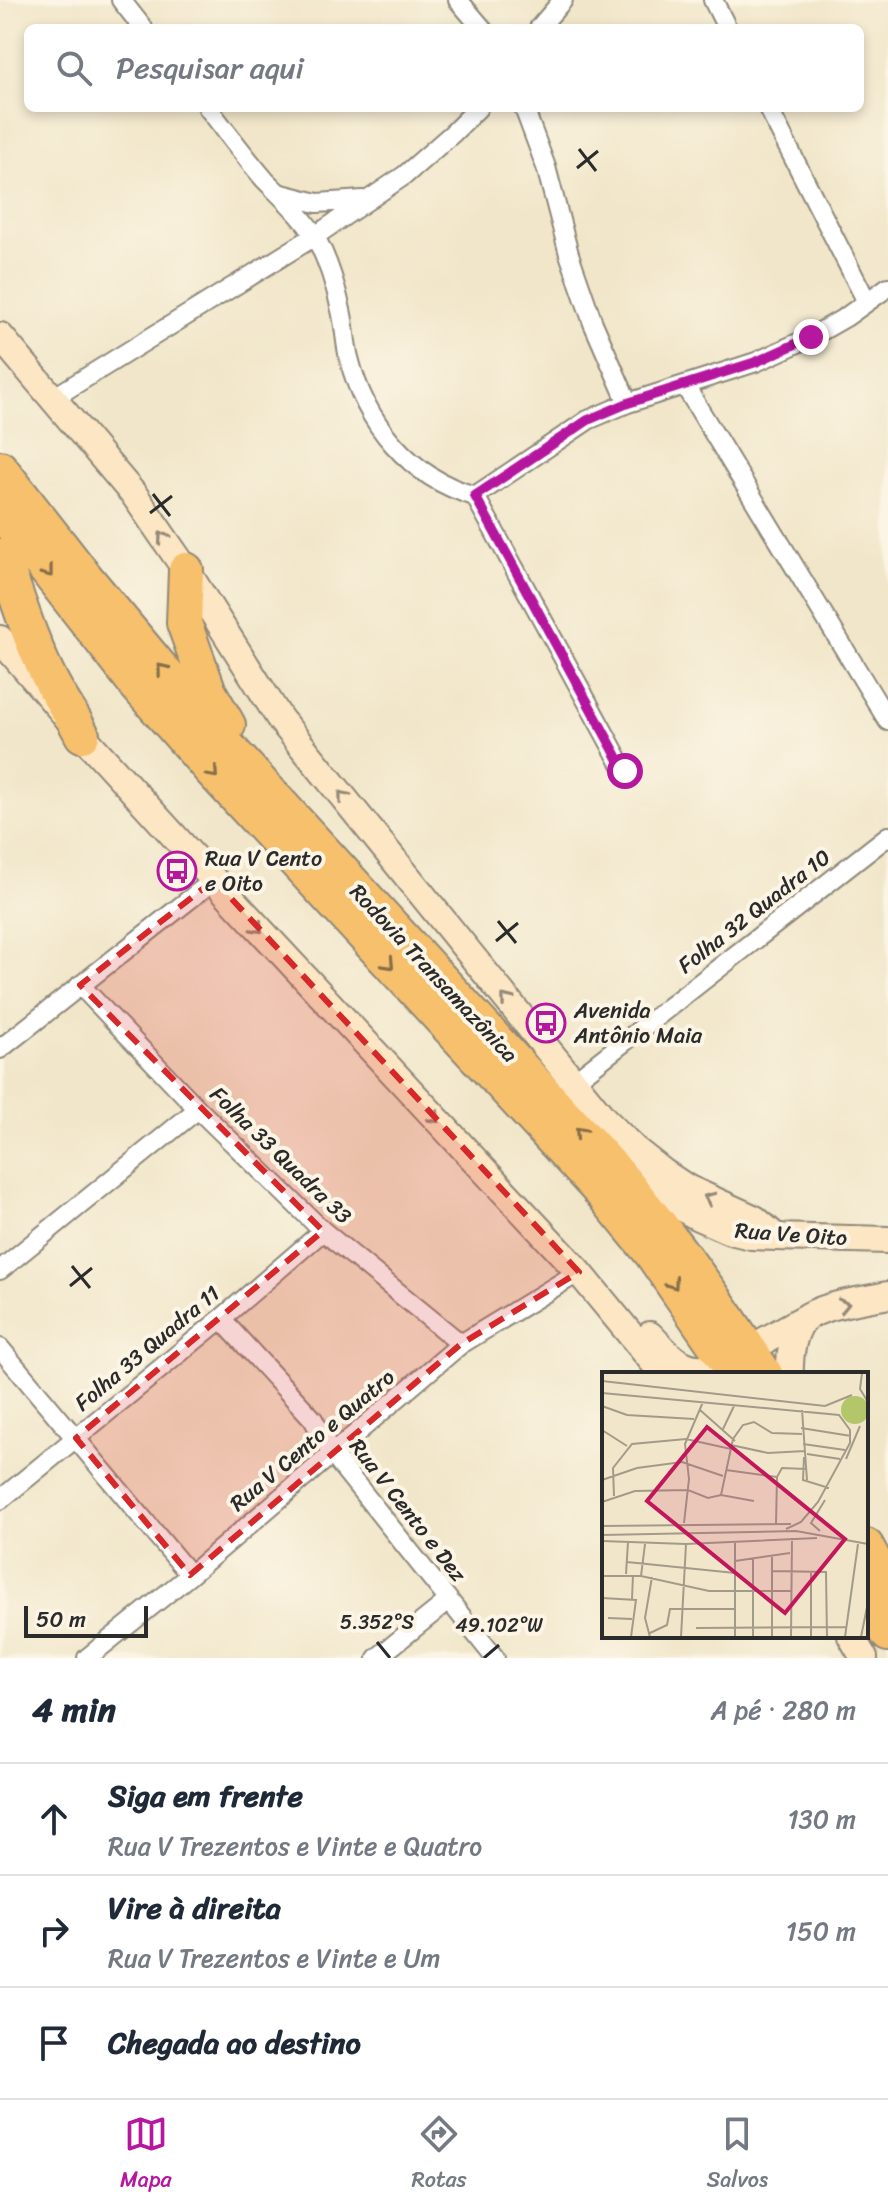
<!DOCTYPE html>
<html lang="pt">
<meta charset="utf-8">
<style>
body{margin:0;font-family:Sriracha,sans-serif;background:#f2f2f3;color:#1f2937}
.scale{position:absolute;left:24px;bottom:20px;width:124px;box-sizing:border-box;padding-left:8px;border:4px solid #2b2b2b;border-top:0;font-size:22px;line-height:28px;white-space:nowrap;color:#2b2b2b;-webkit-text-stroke:6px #fcf5e5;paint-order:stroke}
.stop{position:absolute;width:24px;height:24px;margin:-18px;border:6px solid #b5179e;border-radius:50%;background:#fff}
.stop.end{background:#b5179e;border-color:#fff;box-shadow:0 2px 8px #0008}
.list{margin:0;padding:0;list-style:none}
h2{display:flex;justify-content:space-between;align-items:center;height:104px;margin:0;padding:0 32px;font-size:34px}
h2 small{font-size:26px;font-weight:400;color:#747a83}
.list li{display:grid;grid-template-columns:52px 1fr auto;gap:24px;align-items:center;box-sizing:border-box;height:112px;padding:0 32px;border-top:2px solid #e0e1e3}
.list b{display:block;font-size:30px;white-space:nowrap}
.list p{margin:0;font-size:26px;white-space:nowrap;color:#747a83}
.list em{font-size:26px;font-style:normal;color:#747a83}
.icon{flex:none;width:44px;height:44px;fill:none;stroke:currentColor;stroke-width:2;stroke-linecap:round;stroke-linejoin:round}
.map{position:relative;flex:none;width:888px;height:1658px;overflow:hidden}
.search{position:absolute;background:#fff;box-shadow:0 4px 12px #0003;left:24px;right:24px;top:24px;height:88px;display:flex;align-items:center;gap:20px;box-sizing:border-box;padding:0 28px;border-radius:12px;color:#747a83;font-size:30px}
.sheet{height:440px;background:#fff}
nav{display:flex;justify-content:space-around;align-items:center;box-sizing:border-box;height:112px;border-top:2px solid #e0e1e3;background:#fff;font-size:22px;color:#747a83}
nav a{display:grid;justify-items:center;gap:4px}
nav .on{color:#b5179e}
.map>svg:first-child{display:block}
</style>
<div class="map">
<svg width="888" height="1658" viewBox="0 0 888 1658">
<rect width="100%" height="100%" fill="#fcf5e5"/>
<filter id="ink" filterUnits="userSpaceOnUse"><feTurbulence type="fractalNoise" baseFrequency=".0125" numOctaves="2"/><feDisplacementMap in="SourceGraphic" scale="16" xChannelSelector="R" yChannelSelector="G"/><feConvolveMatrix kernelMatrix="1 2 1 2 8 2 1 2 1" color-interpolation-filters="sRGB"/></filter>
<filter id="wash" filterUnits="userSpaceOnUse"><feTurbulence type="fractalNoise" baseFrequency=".006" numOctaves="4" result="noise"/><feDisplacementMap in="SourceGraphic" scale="32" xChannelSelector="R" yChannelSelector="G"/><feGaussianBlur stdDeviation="1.8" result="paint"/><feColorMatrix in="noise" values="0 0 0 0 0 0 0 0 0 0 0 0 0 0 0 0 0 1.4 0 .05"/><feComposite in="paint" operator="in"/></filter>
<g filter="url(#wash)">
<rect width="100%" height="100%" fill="#f1e6c9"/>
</g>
<g filter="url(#ink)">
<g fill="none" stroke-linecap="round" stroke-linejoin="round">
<defs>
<path id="street" d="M 121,0 L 143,28
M 458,0 L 482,28
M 713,0 L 727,28
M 539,28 L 563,0
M 208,108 C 227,132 245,157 265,180 C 283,198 305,218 317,240 C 328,261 336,287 341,310 C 345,326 345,342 349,358 C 365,423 410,478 475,496 L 625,771
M 524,108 L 546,167 L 569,254 L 593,323 L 628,403
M 768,108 L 867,302
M 278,193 L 317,203 L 363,200
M 685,386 L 888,721
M 53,398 L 315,236 L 405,175 L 453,133 L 478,108
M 475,496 L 588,420 L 628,403 L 756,362 L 811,337 L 846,317 L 888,287
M 80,985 L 198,1109 L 323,1231 L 461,1344
M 0,1049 L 214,880
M 573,1082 L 888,836
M 0,1270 L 198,1109
M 221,1319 L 313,1419 L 332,1454 L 495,1658
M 0,1348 L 190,1575
M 0,1500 L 221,1319 L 323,1231
M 87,1658 L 190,1575 L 461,1344 L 579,1272
M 377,1658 L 448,1601"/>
<path id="secondary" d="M 0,336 L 135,496 L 186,570 L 280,719 L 603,1118 L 634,1149 L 663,1172 L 687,1188 L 755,1219 L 776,1237
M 0,639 L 92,746 L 214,880 L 579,1272 L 663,1374
M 626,1176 L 696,1216 L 730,1231 L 751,1236 L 776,1237 L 888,1240
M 650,1335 C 663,1348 676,1366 696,1368 C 718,1371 782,1330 805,1318
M 790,1374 C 789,1357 793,1326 808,1316 C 829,1304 864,1300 888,1295
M 851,1636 L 864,1658"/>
<path id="highway" d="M 0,468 L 82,573 L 211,728 L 614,1169 C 669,1233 719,1302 765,1374
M 0,511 L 138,687 L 209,768 L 601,1192 L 652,1254 L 735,1374
M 0,556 L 6,566 C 20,606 33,648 53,685 C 62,702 74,718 82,735
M 186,570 L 184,623 L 209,692 L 228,725
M 866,1546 L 888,1586
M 866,1595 L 888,1634"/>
</defs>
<use href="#street" stroke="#8e887a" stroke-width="22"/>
<use href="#secondary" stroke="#8e887a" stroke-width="30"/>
<use href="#highway" stroke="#8e887a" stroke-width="38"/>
<use href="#street" stroke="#fff" stroke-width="18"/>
<use href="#secondary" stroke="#fce6c4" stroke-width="26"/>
<use href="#highway" stroke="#f7c06c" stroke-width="34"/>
</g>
<defs><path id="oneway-chevron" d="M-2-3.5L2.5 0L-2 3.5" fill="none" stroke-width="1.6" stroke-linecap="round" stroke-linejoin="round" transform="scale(2)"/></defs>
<g stroke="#948878">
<use href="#oneway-chevron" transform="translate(163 537) rotate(-125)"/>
<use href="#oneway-chevron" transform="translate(343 796) rotate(-129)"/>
<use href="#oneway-chevron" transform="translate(258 928) rotate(47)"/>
<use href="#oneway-chevron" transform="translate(506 999) rotate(-129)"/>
<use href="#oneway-chevron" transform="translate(435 1118) rotate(47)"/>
<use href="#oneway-chevron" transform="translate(709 1198) rotate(-156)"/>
<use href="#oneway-chevron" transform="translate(844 1305) rotate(-13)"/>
</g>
<g stroke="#876e48">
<use href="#oneway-chevron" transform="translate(48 572) rotate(52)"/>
<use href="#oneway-chevron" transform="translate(162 669) rotate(-130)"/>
<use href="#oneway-chevron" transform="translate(213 773) rotate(48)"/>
<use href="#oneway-chevron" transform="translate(389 964) rotate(47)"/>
<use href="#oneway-chevron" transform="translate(580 1132) rotate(-132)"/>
<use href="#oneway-chevron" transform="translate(673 1284) rotate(55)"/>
</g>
</g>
<g fill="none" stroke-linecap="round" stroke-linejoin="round" filter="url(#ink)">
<path stroke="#b5179e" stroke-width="10" d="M 625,771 L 475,496 L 588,420 L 628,403 L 756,362 L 811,337"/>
</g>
<path fill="#d62828" fill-opacity="0.2" stroke="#d62828" stroke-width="6" stroke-dasharray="16 10" stroke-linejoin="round" d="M 214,880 L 579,1272 L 461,1344 L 190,1575 L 76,1438 L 323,1231 L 80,985 Z"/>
<path fill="none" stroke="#2b2b2b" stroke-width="3" d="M 579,149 L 596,171M 577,168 L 598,151M 153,494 L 170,516M 150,513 L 172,496M 498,921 L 516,943M 496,941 L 518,923M 72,1266 L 90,1288M 70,1286 L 92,1268M 377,1642 L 390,1658M 484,1658 L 499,1645"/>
<defs>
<symbol id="bus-ring" viewBox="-11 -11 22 22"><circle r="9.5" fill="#fcf5e5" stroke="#b5179e" stroke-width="1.5"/><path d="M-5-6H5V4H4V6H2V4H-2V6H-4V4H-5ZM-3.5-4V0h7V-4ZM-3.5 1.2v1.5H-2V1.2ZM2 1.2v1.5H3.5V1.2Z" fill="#b5179e"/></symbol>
</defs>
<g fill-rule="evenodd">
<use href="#bus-ring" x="155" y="849" width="44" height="44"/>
<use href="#bus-ring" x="524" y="1001" width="44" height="44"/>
</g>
<g text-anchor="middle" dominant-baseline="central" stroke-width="8" stroke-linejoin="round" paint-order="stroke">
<g font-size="22" fill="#2b2b2b" stroke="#fcf5e5" text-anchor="start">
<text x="205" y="858">Rua V Cento<tspan x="205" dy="25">e Oito</tspan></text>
<text x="574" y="1010">Avenida<tspan x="574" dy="25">Antônio Maia</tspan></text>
</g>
<g font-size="22" fill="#2b2b2b" stroke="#fcf5e5">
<text transform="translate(754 911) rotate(-38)">Folha 32 Quadra 10</text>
<text transform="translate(434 973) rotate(47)">Rodovia Transamazônica</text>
<text transform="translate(281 1155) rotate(44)">Folha 33 Quadra 33</text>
<text transform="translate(791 1234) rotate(4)">Rua Ve Oito</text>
<text transform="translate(147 1348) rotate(-40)">Folha 33 Quadra 11</text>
<text transform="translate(312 1440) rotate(-40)">Rua V Cento e Quatro</text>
<text transform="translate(408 1510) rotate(52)">Rua V Cento e Dez</text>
</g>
</g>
<g transform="translate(602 1372)">
<rect width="266" height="266" fill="#f1e6c9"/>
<path d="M239 38a14 14 0 1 1 28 0a14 14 0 1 1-28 0Z" fill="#b3c66a"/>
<path fill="none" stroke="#a29b8a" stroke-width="2" d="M 260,1 L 258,17 L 266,30M 0,9 L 223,34 L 250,23M 0,21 L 237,43 L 248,58 L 248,71 L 216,130 L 199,150 L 184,157M 0,34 L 25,43 L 92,47M 98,38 L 133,69M 200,38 L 205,108M 199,56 L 249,64M 121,57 L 132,34M 0,58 L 25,74M 201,72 L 243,78M 129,73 L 166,81 L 203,79M 205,82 L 238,87M 202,85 L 201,108 L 227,116M 244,87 L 258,54M 124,98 L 175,105M 175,105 L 180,96 L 204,97M 0,108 L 35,96 L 80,90 L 121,104M 119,123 L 131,67 L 141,53 L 152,50 L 170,61 L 200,62M 12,124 L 11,96 L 30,72 L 84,67 L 129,77M 0,130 L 33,119 L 86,118 L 106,126 L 119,123 L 152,129M 82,151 L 87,107 L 83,72 L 101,30M 174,152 L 175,105M 0,154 L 189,152M 218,159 L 209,151 L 223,128M 0,163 L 194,159 L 266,172M 0,169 L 84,172 L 215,166M 170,185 L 170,265M 151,187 L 151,265M 133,189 L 188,181M 25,190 L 133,201M 170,199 L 224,200 L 225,265M 24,202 L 26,170M 0,204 L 39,204 L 107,219 L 189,219M 39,204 L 43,172M 0,226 L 34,228 L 29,265M 30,227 L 31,203M 6,246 L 30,247M 94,256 L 244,255M 48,261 L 65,253 L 68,237 L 132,237M 48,265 L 43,246 L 50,205M 79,265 L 84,172M 133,265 L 133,170M 189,265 L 190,166M 209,265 L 209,199M 243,265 L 256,172M 259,265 L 265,235"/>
<path fill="#c2185b" fill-opacity="0.15" stroke="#c2185b" stroke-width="4" d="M 105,55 L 243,167 L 183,241 L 45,129 Z"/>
<rect width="266" height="266" fill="none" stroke="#2b2b2b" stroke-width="4"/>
</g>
<g font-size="20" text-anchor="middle" fill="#2b2b2b" stroke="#fcf5e5" stroke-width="8" stroke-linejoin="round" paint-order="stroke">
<text x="377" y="1629">5.352°S</text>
<text x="499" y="1632">49.102°W</text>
</g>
</svg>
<div class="scale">50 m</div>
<div class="stop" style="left:625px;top:771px"></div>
<div class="stop end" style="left:811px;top:337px"></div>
<div class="search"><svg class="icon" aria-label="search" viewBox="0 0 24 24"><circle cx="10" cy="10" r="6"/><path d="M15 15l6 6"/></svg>Pesquisar aqui</div>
</div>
<section class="sheet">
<h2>4 min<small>A pé · 280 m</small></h2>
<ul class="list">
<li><svg class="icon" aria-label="ahead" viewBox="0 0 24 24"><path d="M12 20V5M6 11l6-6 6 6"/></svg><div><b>Siga em frente</b><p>Rua V Trezentos e Vinte e Quatro</p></div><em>130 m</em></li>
<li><svg class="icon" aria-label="right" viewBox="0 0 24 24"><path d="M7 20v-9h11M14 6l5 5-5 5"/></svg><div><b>Vire à direita</b><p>Rua V Trezentos e Vinte e Um</p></div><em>150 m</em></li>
<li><svg class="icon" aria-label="arrive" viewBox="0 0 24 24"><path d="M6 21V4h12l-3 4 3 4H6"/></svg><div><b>Chegada ao destino</b></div></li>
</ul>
</section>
<nav>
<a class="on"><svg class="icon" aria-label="map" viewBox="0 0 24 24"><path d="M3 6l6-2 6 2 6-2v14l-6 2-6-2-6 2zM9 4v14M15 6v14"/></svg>Mapa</a>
<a><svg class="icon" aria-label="directions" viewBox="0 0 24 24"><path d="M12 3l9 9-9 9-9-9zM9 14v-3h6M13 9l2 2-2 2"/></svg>Rotas</a>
<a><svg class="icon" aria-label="saved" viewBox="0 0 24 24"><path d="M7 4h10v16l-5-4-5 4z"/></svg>Salvos</a>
</nav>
